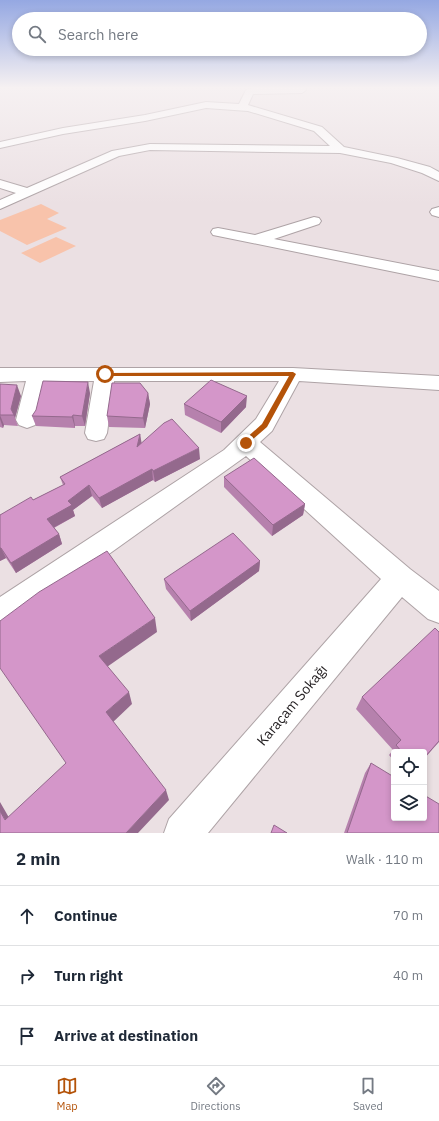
<!DOCTYPE html>
<meta charset="utf-8">
<style>
body{margin:0;font-family:"IBM Plex Sans",sans-serif;background:#f2f2f3;color:#1f2937}
.controls{position:absolute;right:12px;bottom:12px;display:grid;overflow:hidden;border-radius:4px;box-shadow:0 2px 6px #0003}
.controls button{width:36px;height:36px;display:grid;place-items:center;padding:0;border:0;border-bottom:1px solid #e0e1e3;background:#fff;color:#1f2937;font:20px sans-serif}
.stop{position:absolute;width:12px;height:12px;margin:-9px;border:3px solid #b45309;border-radius:50%;background:#fff}
.stop.end{background:#b45309;border-color:#fff;box-shadow:0 1px 4px #0008}
.list{margin:0;padding:0;list-style:none}
h2{display:flex;justify-content:space-between;align-items:center;height:52px;margin:0;padding:0 16px;font-size:17px}
h2 small{font-size:13px;font-weight:400;color:#747a83}
.list li{display:grid;grid-template-columns:26px 1fr auto;gap:12px;align-items:center;box-sizing:border-box;height:60px;padding:0 16px;border-top:1px solid #e0e1e3}
.list b{display:block;font-size:15px;white-space:nowrap}
.list em{font-size:13px;font-style:normal;color:#747a83}
.icon{flex:none;width:22px;height:22px;fill:none;stroke:currentColor;stroke-width:2;stroke-linecap:round;stroke-linejoin:round}
.map{position:relative;flex:none;width:439px;height:833px;overflow:hidden}
.search{position:absolute;background:#fff;box-shadow:0 2px 6px #0003;left:12px;right:12px;top:12px;height:44px;display:flex;align-items:center;gap:10px;box-sizing:border-box;padding:0 14px;border-radius:22px;color:#747a83;font-size:15px}
.sheet{height:232px;background:#fff}
nav{display:flex;justify-content:space-around;align-items:center;box-sizing:border-box;height:56px;border-top:1px solid #e0e1e3;background:#fff;font-size:11px;color:#747a83}
nav a{display:grid;justify-items:center;gap:2px}
nav .on{color:#b45309}
.map>svg:first-child{display:block}
</style>
<div class="map">
<svg width="439" height="833" viewBox="0 0 439 833">
<rect width="100%" height="100%" fill="#ebe0e3"/>
<path fill="#f8c3ab" d="M 41,204 L 59,213 L 47,219 L 67,228 L 27,245 L 0,231 L 0,220 Z
M 56,237 L 76,246 L 40,263 L 21,253 Z"/>
<g fill="none" stroke-linecap="round" stroke-linejoin="round">
<defs>
<path id="minor" d="M 297,87 L 305,88 L 306,90 L 302,93 L 253,94 L 248,105 L 322,127 L 344,147 L 397,158 L 430,167 L 439,172 L 439,181 L 422,173 L 391,163 L 340,153 L 150,150 L 119,156 L 0,209 L 0,200 L 16,193 L 0,188 L 0,180 L 27,188 L 112,151 L 150,144 L 330,146 L 314,131 L 248,111 L 206,108 L 145,121 L 63,134 L 0,148 L 0,142 L 63,128 L 145,115 L 206,102 L 239,104 L 246,90 L 252,88 Z
M 439,207 L 439,217 L 432,215 L 430,212 L 432,209 Z
M 314,217 L 319,218 L 321,221 L 319,224 L 274,239 L 439,271 L 439,281 L 218,236 L 213,235 L 211,232 L 213,229 L 218,228 L 255,235 Z
M 0,368 L 293,368 L 439,376 L 439,390 L 299,381 L 272,431 L 260,442 L 410,569 L 439,591 L 439,623 L 428,619 L 402,597 L 208,833 L 164,833 L 169,819 L 381,579 L 246,456 L 11,624 L 0,628 L 0,597 L 224,450 L 256,419 L 279,381 L 114,381 L 107,433 L 104,439 L 96,441 L 88,439 L 85,433 L 94,381 L 47,381 L 38,420 L 35,425 L 27,428 L 19,425 L 16,420 L 26,381 L 0,382 Z"/>
</defs>
<use href="#minor" stroke="#aea3a6" stroke-width="2"/>
<use href="#minor" fill="#fff" fill-rule="evenodd"/>
</g>
<path fill="#b681ad" d="M 0,384 L 21,396 L 15,418 L 18,426 L 4,425 L 3,428 L 0,427 Z
M 90,393 L 85,426 L 75,426 L 75,428 L 36,426 L 32,416 Z
M 148,393 L 150,404 L 145,428 L 109,427 L 107,416 Z
M 184,404 L 246,407 L 221,433 L 185,415 Z
M 140,434 L 141,444 L 200,459 L 155,482 L 153,480 L 102,508 L 92,496 L 73,510 L 75,516 L 54,528 L 59,534 L 62,544 L 16,573 L 6,558 L 0,561 L 0,515 L 33,500 L 63,485 L 60,477 Z
M 224,477 L 305,504 L 303,515 L 272,536 L 224,487 Z
M 260,561 L 259,571 L 191,621 L 166,589 L 164,579 Z
M 439,632 L 439,742 L 424,759 L 424,752 L 394,752 L 394,761 L 389,755 L 393,750 L 356,709 L 362,697 Z
M 371,763 L 439,833 L 344,833 L 365,773 Z"/>
<path fill="#94698d" d="M 88,382 L 90,393 L 85,426 L 82,416 Z
M 17,385 L 21,396 L 15,418 L 11,409 Z
M 148,393 L 150,404 L 145,428 L 143,418 Z
M 247,396 L 246,407 L 221,433 L 221,422 Z
M 0,415 L 4,425 L 3,428 L 0,419 Z
M 73,415 L 75,426 L 75,428 L 72,417 Z
M 140,434 L 142,445 L 137,447 Z
M 199,448 L 200,459 L 155,482 L 153,471 Z
M 152,469 L 153,480 L 102,508 L 99,498 Z
M 89,485 L 92,496 L 73,510 L 75,516 L 51,529 L 47,519 L 68,501 Z
M 305,504 L 303,515 L 272,536 L 273,525 Z
M 59,534 L 62,544 L 16,573 L 11,563 Z
M 0,548 L 1,548 L 6,558 L 0,561 Z
M 260,561 L 259,571 L 191,621 L 190,611 Z
M 155,618 L 157,632 L 104,669 L 99,656 Z
M 129,692 L 132,704 L 111,724 L 106,712 Z
M 166,790 L 169,800 L 138,833 L 126,833 Z
M 0,802 L 15,828 L 5,820 L 0,811 Z"/>
<path fill="#d496c9" stroke="#94698d" d="M 211,380 L 247,396 L 221,422 L 184,404 Z
M 43,381 L 88,382 L 82,416 L 73,415 L 72,417 L 32,416 L 36,410 Z
M 112,383 L 140,383 L 148,393 L 143,418 L 107,416 Z
M 0,384 L 17,385 L 11,409 L 14,415 L 0,415 Z
M 172,419 L 199,448 L 153,471 L 152,469 L 99,498 L 89,485 L 68,501 L 72,505 L 47,519 L 59,534 L 11,563 L 1,548 L 0,548 L 0,515 L 31,497 L 33,500 L 65,484 L 60,477 L 140,434 L 137,447 L 164,423 Z
M 254,458 L 305,504 L 273,525 L 224,477 Z
M 233,533 L 260,561 L 190,611 L 164,579 Z
M 107,551 L 155,618 L 99,656 L 129,692 L 106,712 L 166,790 L 126,833 L 0,833 L 0,811 L 5,820 L 66,763 L 0,668 L 0,621 L 39,592 Z
M 435,628 L 439,632 L 439,741 L 424,758 L 424,752 L 402,752 L 396,745 L 401,740 L 362,697 Z
M 371,763 L 394,777 L 394,818 L 424,818 L 424,795 L 439,804 L 439,833 L 347,833 Z
M 274,825 L 287,833 L 271,833 Z"/>
<linearGradient id="sky" x2="0" y2="1"><stop stop-color="#95a8e2"/><stop offset="0.43" stop-color="#f6f1f2"/><stop offset="1" stop-color="#f6f1f2" stop-opacity="0"/></linearGradient>
<rect width="439" height="204" fill="url(#sky)"/>
<path fill="#b45309" d="M 293,372 L 296,374 L 267,427 L 246,445 L 242,443 L 243,441 L 262,424 L 289,376 L 105,376 L 102,374 L 105,373 Z"/>
<g text-anchor="middle" dominant-baseline="central" stroke-width="3.5" stroke-linejoin="round" paint-order="stroke">
<g font-size="14" fill="#201c1e" stroke="#fff">
<text transform="translate(292 705) rotate(-50)">Karaçam Sokağı</text>
</g>
</g>
</svg>
<div class="controls">
<button><svg class="icon" aria-label="locate" viewBox="0 0 24 24"><circle cx="12" cy="12" r="6"/><path d="M12 2v4M12 18v4M2 12h4M18 12h4"/></svg></button>
<button><svg class="icon" aria-label="layers" viewBox="0 0 24 24"><path d="M12 4l9 5-9 5-9-5zM3 14l9 5 9-5"/></svg></button>
</div>
<div class="stop" style="left:105px;top:374px"></div>
<div class="stop end" style="left:246px;top:443px"></div>
<div class="search"><svg class="icon" aria-label="search" viewBox="0 0 24 24"><circle cx="10" cy="10" r="6"/><path d="M15 15l6 6"/></svg>Search here</div>
</div>
<section class="sheet">
<h2>2 min<small>Walk · 110 m</small></h2>
<ul class="list">
<li><svg class="icon" aria-label="ahead" viewBox="0 0 24 24"><path d="M12 20V5M6 11l6-6 6 6"/></svg><div><b>Continue</b></div><em>70 m</em></li>
<li><svg class="icon" aria-label="right" viewBox="0 0 24 24"><path d="M7 20v-9h11M14 6l5 5-5 5"/></svg><div><b>Turn right</b></div><em>40 m</em></li>
<li><svg class="icon" aria-label="arrive" viewBox="0 0 24 24"><path d="M6 21V4h12l-3 4 3 4H6"/></svg><div><b>Arrive at destination</b></div></li>
</ul>
</section>
<nav>
<a class="on"><svg class="icon" aria-label="map" viewBox="0 0 24 24"><path d="M3 6l6-2 6 2 6-2v14l-6 2-6-2-6 2zM9 4v14M15 6v14"/></svg>Map</a>
<a><svg class="icon" aria-label="directions" viewBox="0 0 24 24"><path d="M12 3l9 9-9 9-9-9zM9 14v-3h6M13 9l2 2-2 2"/></svg>Directions</a>
<a><svg class="icon" aria-label="saved" viewBox="0 0 24 24"><path d="M7 4h10v16l-5-4-5 4z"/></svg>Saved</a>
</nav>
